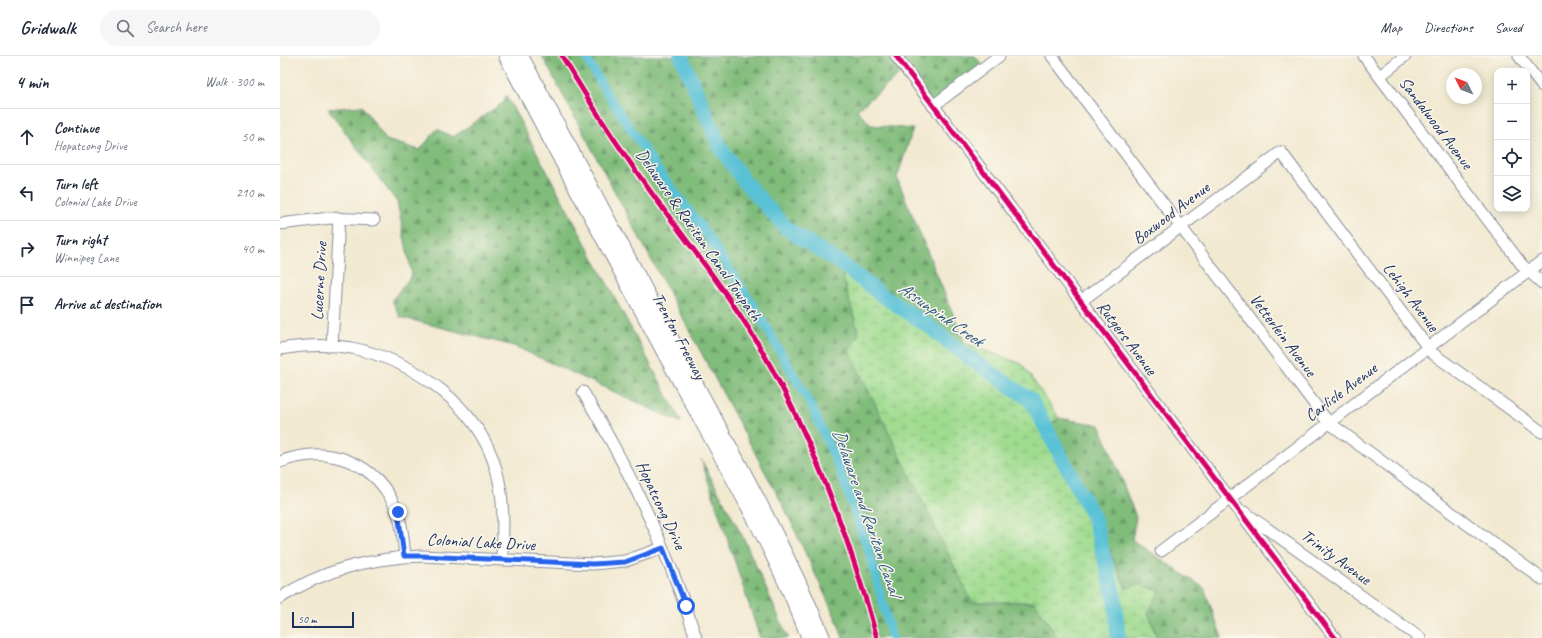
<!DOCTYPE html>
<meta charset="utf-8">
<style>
body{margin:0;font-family:Caveat,sans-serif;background:#f6f6f7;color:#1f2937}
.controls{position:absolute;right:12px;top:12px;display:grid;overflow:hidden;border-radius:8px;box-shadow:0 2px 10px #0003}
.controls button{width:36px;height:36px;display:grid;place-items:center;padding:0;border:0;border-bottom:1px solid #e0e1e3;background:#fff;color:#1f2937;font:20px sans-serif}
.compass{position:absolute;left:1166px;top:12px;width:36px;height:36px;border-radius:50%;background:#fff;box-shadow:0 2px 10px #0003;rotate:312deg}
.scale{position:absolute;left:12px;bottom:10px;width:62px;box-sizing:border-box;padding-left:4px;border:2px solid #1b2f5e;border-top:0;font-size:11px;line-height:14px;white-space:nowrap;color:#1b2f5e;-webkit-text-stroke:3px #fbf7ec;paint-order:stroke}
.stop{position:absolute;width:12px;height:12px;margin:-9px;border:3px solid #2563eb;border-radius:50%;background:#fff}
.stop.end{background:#2563eb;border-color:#fff;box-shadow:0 1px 4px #0008}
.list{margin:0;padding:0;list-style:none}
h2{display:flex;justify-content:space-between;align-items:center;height:52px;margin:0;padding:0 16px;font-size:17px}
h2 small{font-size:13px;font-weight:400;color:#747a83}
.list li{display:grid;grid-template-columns:26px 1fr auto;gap:12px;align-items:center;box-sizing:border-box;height:56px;padding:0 16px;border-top:1px solid #e0e1e3}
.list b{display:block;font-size:15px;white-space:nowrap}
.list p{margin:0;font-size:13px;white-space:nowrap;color:#747a83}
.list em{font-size:13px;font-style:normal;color:#747a83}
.icon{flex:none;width:22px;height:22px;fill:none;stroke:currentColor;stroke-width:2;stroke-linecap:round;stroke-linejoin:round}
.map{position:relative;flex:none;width:1262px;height:582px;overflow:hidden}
header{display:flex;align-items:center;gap:24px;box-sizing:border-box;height:56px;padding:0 20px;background:#fff;border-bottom:1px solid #e0e1e3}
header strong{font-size:19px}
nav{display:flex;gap:22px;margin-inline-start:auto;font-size:14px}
.search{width:280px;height:36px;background:#f6f6f7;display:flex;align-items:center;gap:10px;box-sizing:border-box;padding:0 14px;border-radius:22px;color:#747a83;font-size:15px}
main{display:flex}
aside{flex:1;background:#fff}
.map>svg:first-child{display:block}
</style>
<header>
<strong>Gridwalk</strong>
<div class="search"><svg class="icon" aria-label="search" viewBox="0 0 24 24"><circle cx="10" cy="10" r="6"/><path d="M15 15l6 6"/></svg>Search here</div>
<nav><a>Map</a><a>Directions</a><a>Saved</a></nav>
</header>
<main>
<aside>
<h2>4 min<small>Walk · 300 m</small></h2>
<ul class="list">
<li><svg class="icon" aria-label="ahead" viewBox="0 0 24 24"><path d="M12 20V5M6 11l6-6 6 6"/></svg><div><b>Continue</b><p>Hopatcong Drive</p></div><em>50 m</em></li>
<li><svg class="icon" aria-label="left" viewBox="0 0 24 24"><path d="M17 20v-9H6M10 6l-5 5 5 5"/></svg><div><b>Turn left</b><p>Colonial Lake Drive</p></div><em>210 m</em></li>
<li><svg class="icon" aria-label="right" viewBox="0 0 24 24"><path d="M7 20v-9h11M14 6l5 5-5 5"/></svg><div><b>Turn right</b><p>Winnipeg Lane</p></div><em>40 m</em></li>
<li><svg class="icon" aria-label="arrive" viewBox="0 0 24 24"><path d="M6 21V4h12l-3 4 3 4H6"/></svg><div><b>Arrive at destination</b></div></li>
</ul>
</aside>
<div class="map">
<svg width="1262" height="582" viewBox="0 0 1262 582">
<defs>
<pattern id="forest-firs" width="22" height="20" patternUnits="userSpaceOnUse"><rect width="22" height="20" fill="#80bc7a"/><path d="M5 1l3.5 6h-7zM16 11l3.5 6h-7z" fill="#689967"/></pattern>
<pattern id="wetland-marsh" width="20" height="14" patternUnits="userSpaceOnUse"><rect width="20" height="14" fill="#a0dc90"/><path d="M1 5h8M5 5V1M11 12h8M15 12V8" fill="none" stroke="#89bd7f"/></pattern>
</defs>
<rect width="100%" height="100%" fill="#fbf7ec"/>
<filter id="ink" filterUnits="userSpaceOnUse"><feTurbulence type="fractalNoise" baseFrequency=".025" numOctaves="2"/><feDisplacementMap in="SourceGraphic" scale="8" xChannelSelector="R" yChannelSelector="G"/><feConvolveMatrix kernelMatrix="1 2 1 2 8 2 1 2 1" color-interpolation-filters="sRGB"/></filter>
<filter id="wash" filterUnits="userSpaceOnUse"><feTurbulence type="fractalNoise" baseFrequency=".012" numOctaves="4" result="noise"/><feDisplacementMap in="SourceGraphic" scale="16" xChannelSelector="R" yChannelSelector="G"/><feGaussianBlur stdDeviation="0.9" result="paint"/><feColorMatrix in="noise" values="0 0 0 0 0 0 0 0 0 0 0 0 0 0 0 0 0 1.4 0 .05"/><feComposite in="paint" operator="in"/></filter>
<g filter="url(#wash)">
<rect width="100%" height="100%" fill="#f2e9d1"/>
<path fill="url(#forest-firs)" stroke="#4e766c" d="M 262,0 L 695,0 L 707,15 L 655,54 L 625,14 L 577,54 L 591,69 L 633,73 L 617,122 L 685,287 L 661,285 L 631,267 L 610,237 L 564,226 L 579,279 L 692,546 L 755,546 L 778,582 L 563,582 L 558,567 L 505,453 Z
M 226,39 L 402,367 L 234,290 L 120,261 L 112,244 L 132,219 L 117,146 L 48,53 L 82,50 L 106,84 L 140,94 L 157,73 L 173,81 L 224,46 Z
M 779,362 L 820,369 L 856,461 L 852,484 L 924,532 L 942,582 L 877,582 L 868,555 L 847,533 L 771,367 Z
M 421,403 L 464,483 L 508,582 L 480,582 Z"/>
<path fill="url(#wetland-marsh)" stroke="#5e8677" d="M 561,205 L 610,237 L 631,267 L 661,285 L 685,287 L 742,308 L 779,362 L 771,367 L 846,533 L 857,528 L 880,535 L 868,556 L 877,582 L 778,582 L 755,546 L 692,546 L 569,295 L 579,278 L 564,226 Z"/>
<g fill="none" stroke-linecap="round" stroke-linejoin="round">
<path stroke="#59c1d6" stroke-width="9" d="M 305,0 L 326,36 L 378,114 L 421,170 L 473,249 L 529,345 L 560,414 L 590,499 L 612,582"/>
<path stroke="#59c1d6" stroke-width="15" d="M 401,0 L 440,91 L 465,126 L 507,173 L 563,209 L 600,238 L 650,271 L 681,296 L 751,344 L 814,462 L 835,544 L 838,582"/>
</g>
</g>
<g filter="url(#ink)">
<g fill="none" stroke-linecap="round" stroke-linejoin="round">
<defs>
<path id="minor" d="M 616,0 L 1055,582
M 772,0 L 1048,366 L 1262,523
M 1084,0 L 1242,209 L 1262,227
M 1239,0 L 1262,30
M 1100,20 L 1125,0
M 653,50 L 719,0
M 0,168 L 50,162 L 94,164
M 801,245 L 1001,96 L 1152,297 L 1262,376
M 52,290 L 59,162
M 0,293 C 24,289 48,288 72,292 C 135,305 198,350 216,413 C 225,443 223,473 222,503
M 303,336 C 349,413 389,496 416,582
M 0,406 C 48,388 97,405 117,455 C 123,469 123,485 125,500
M 964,456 L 1140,582
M 881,495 L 1262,205
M 0,542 C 42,514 91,502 141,500 L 313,508 L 345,505 L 383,492"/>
<path id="highway" d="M 227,0 C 282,103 336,206 392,309 C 440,397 494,488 530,582
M 240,0 C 294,101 347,202 401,303 C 451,395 502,485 542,582"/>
</defs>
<use href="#minor" stroke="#868c98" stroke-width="13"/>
<use href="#highway" stroke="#868c98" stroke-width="18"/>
<use href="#minor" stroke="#fff" stroke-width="11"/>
<use href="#highway" stroke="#fff" stroke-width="16"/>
<defs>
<path id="cycleway" d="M 282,0 C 302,33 321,65 343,96 C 389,166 446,229 486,302 C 536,390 570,485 597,582
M 616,0 L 1055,582"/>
</defs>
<use href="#cycleway" stroke="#fbf7ec" stroke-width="8"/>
<use href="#cycleway" stroke="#d6006c" stroke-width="5"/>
</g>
</g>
<g fill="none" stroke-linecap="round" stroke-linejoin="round" filter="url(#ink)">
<path stroke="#2563eb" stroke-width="5" d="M 118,456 L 124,500 L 141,500 L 313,508 L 345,506 L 383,492 L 406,550"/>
</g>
<g text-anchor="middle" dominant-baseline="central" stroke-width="3" stroke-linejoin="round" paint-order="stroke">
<g font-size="17" fill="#1b2f5e" stroke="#fbf7ec">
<text transform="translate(1156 67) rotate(53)">Sandalwood Avenue</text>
<text transform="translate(891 157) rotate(-37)">Boxwood Avenue</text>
<text transform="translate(419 179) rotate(55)">Delaware &amp; Raritan Canal Towpath</text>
<text transform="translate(39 225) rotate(-87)">Lucerne Drive</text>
<text transform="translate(1131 241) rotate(53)">Lehigh Avenue</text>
<text transform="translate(1003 279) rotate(53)">Vetterlein Avenue</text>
<text transform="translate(399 280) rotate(62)">Trenton Freeway</text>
<text transform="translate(847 282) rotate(53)">Rutgers Avenue</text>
<text transform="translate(1061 336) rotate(-37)">Carlisle Avenue</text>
<text transform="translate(381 449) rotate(65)">Hopatcong Drive</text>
<text transform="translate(201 486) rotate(3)">Colonial Lake Drive</text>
<text transform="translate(1056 501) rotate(36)">Trinity Avenue</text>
</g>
<g font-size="18" font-style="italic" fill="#2e5b82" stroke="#fbf7ec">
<text transform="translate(661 258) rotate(35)">Assunpink Creek</text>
<text transform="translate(587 456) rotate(71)">Delaware and Raritan Canal</text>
</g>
</g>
</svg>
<div class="controls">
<button>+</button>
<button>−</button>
<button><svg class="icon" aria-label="locate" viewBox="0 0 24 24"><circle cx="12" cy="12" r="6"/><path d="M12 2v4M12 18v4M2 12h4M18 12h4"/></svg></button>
<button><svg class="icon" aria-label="layers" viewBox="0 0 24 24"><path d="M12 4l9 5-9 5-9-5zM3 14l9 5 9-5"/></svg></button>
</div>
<svg class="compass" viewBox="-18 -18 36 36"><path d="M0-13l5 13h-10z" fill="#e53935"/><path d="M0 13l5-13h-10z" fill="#747a83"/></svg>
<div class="scale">50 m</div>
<div class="stop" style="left:406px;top:550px"></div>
<div class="stop end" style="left:118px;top:456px"></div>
</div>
</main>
